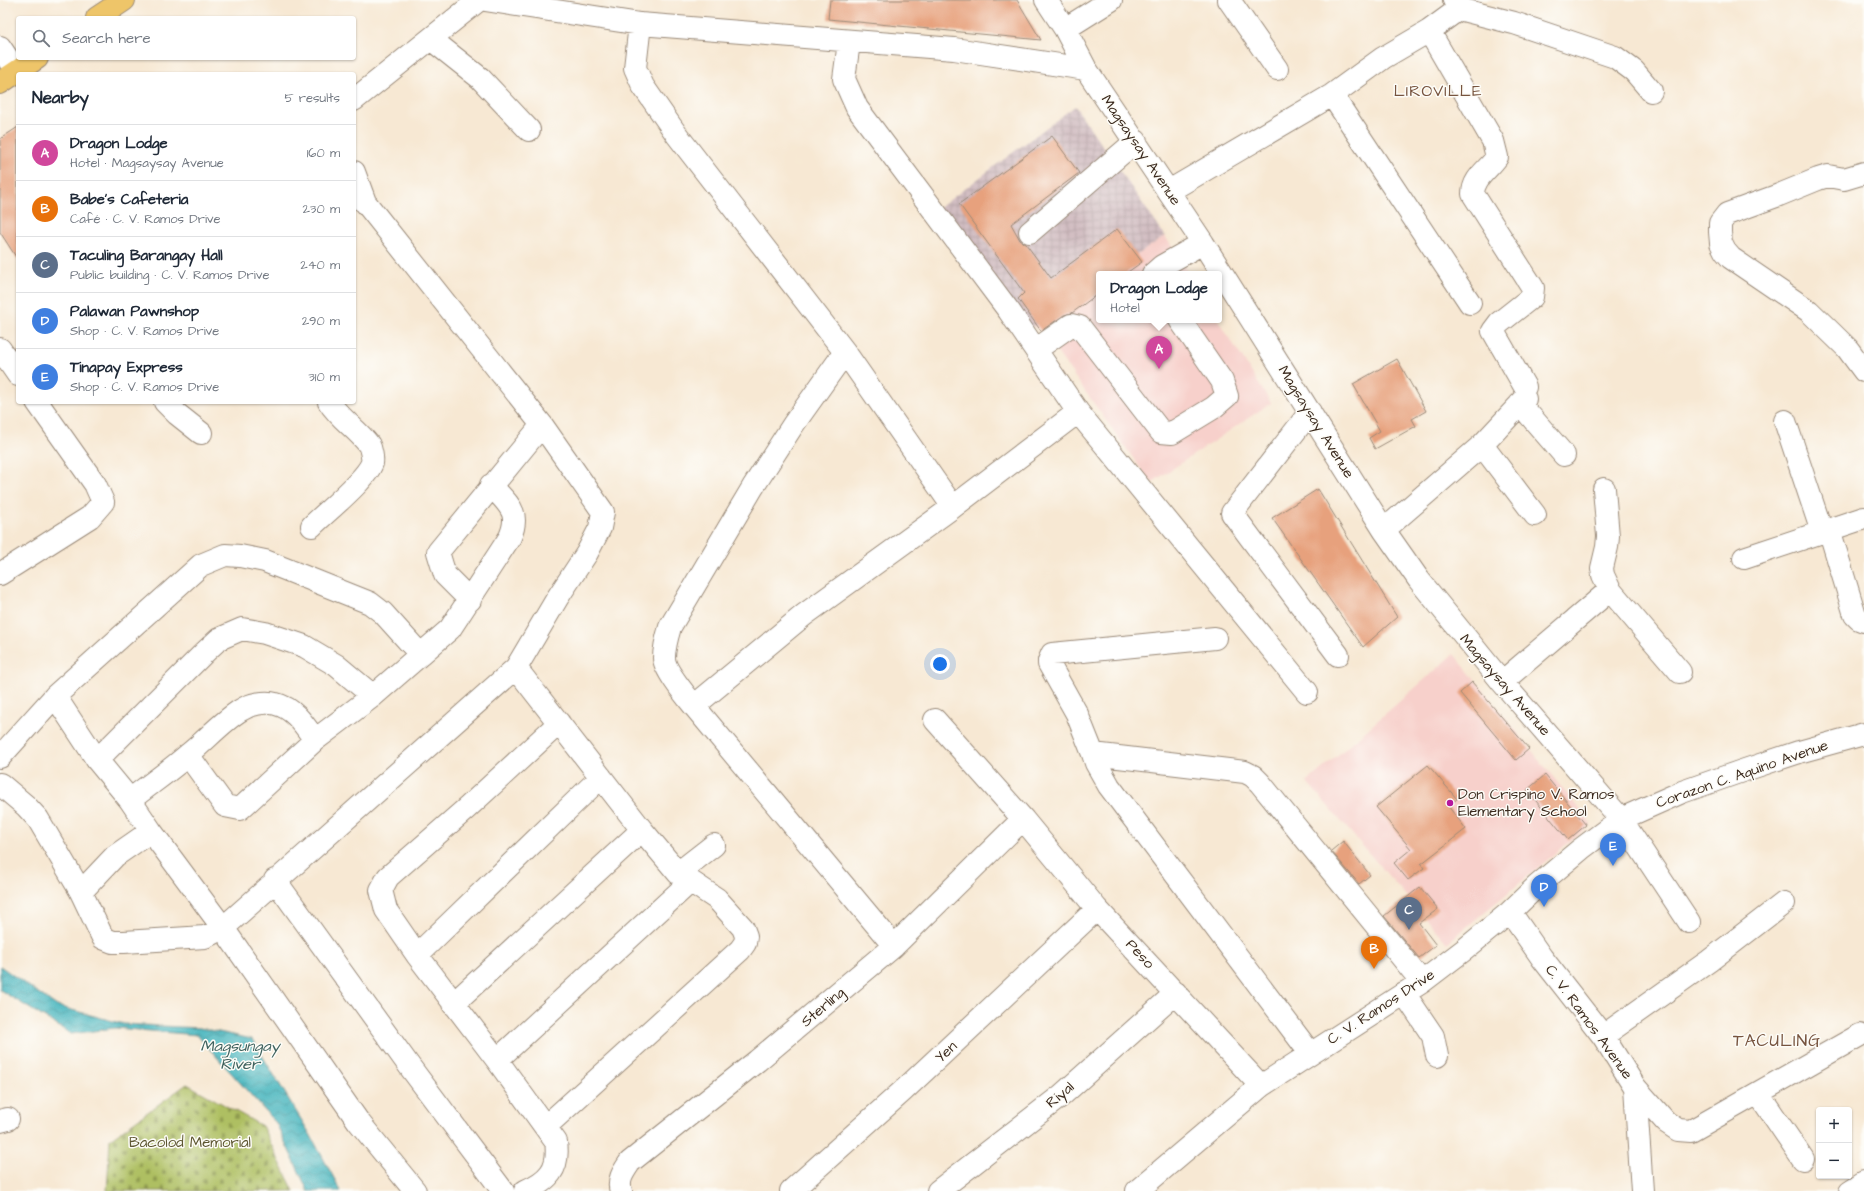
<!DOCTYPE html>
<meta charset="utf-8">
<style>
body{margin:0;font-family:"Architects Daughter",sans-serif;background:#f6f6f7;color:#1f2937}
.controls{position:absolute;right:12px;bottom:12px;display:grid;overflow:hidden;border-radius:4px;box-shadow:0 1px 3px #0004}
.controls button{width:36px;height:36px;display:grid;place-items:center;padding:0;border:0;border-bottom:1px solid #e0e1e3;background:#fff;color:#1f2937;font:20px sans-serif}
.you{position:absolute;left:940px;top:664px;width:14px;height:14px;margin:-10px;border:3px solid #fff;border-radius:50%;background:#1a73e8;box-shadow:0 0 0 6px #1a73e833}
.badge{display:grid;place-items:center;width:26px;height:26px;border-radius:50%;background:#7c3aed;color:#fff;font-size:13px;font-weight:700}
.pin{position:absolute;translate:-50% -33px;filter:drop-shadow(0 1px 2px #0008)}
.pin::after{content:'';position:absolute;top:21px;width:14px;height:12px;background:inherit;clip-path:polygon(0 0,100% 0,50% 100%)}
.popup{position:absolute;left:1096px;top:271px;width:126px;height:52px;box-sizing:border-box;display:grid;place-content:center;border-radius:4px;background:#fff;filter:drop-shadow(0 1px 3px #0005);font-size:13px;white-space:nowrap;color:#747a83}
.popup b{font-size:15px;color:#1f2937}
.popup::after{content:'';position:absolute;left:50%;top:100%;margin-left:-8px;border:8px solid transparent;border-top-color:#fff}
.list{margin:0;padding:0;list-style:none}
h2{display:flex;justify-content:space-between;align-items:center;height:52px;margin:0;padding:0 16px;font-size:17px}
h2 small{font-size:13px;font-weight:400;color:#747a83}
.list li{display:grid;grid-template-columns:26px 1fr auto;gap:12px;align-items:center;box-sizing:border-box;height:56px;padding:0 16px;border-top:1px solid #e0e1e3}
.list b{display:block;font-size:15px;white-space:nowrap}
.list p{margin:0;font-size:13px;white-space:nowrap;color:#747a83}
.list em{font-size:13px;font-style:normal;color:#747a83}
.icon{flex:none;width:22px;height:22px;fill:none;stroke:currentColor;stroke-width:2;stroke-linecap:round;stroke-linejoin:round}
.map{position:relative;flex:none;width:1864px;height:1191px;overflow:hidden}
.search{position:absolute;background:#fff;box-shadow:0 1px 3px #0004;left:16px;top:16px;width:340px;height:44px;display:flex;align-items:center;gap:10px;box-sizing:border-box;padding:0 14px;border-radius:4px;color:#747a83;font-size:15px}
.panel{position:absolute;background:#fff;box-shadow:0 1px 3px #0004;left:16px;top:72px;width:340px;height:332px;border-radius:4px}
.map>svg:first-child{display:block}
</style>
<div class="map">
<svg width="1864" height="1191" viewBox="0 0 1864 1191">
<defs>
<pattern id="industrial-grid" width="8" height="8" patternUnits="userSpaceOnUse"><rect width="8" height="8" fill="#d2bec2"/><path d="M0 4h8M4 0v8" fill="none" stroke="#b5a3a6"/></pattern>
<pattern id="cemetery-stones" width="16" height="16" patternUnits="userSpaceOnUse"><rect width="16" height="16" fill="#aebf62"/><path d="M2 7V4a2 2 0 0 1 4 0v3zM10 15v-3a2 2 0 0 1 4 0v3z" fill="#8f9b50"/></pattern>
<pattern id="water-waves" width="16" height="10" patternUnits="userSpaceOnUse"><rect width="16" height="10" fill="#46b5be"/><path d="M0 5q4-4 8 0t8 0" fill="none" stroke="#3c939a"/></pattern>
</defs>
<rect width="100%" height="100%" fill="#fdfcf7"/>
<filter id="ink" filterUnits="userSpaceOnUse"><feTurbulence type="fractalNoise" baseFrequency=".025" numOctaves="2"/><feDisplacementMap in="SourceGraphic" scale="8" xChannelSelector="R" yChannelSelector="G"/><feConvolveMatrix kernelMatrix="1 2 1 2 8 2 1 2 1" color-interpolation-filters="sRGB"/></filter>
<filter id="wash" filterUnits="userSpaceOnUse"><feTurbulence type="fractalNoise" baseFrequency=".012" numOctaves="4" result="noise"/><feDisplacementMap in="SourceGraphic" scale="16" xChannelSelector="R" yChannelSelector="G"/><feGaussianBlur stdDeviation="0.9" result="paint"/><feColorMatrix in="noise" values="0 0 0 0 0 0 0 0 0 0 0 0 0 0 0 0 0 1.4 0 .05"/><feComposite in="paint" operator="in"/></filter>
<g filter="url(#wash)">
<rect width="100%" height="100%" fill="#f7e8d3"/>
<path fill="#f7d0cb" d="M 1165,236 L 1189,274 L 1109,274 Z
M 1099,281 L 1099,320 L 1218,320 L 1271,403 L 1151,483 L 1044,334 L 1033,325 Z
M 1454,654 L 1591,824 L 1447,943 L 1307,782 Z"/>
<path fill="url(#industrial-grid)" d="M 1075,106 L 1165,236 L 1109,274 L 1099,274 L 1099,281 L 1023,333 L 931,214 Z"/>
<path fill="url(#cemetery-stones)" stroke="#747440" d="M 187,1084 L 262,1126 L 294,1191 L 107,1191 L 110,1139 Z"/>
<path fill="url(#water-waves)" stroke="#40706e" d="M 0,966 L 57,1006 L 124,1024 L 200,1028 L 252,1039 L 310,1134 L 341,1191 L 308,1191 L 276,1123 L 197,1035 L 115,1028 L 71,1034 L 0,990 Z"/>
<g id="blocks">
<path fill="#e7a17d" d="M 830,0 L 1017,0 L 1041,40 L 828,19 Z
M 18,127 L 18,260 L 0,232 L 0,139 Z
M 1052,136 L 1079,173 L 1011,224 L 1020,240 L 1026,244 L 1051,278 L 1117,229 L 1142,262 L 1125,274 L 1099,274 L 1099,293 L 1072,313 L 1064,315 L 1041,331 L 1018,299 L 1024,293 L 959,204 Z
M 1397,359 L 1426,411 L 1412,419 L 1416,426 L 1375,449 L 1369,438 L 1380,431 L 1353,384 Z
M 1318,489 L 1397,617 L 1363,647 L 1272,518 Z
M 1472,682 L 1529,749 L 1516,760 L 1460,693 Z
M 1428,765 L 1457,799 L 1448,806 L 1466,829 L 1421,864 L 1424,868 L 1408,880 L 1394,863 L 1411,849 L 1376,807 Z
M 1545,775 L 1586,825 L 1568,840 L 1527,790 Z
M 1343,841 L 1370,875 L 1359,884 L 1331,851 Z
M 1420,887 L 1438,909 L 1419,923 L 1436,945 L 1419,958 L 1384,916 Z"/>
</g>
</g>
<g filter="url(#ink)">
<use href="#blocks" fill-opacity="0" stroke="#998978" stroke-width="1"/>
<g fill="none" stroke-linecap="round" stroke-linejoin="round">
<defs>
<path id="minor" d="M 485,0 L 640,24 L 954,49 L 1086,69
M 1046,0 L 1065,29 L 1086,69 L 1203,243 L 1384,530 L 1419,580 L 1502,682 L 1621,819 L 1689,922
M 1229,0 L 1277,69
M 1454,0 L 1459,9 L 1514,23 L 1615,57 L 1634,71 L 1651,91
M 640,24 L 635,68 L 643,86 L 677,135 L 845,352 L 793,425 L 753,487 L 670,627 C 667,637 664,647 664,658 C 664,669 686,696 694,706 L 894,946
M 1065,29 L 1111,0
M 1429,31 L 1493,141 L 1497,157 C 1488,170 1473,178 1473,194 L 1533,288 L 1532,297 L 1499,323 L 1493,331 L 1525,387
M 432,40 L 480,78 L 529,130
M 849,42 L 844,79 L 857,108 L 1009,311 L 1078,412 L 1307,692
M 0,47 L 16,71
M 1332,95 L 1470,303
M 354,100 L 479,0
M 354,172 L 365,202
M 1864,173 L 1844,179 L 1828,176 L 1818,179 L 1779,195 L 1727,214 L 1720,223 L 1720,232 L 1721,243 L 1725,251 L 1731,258 L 1809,311 L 1847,348 L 1864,371
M 1169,191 L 1332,95 L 1383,58 L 1429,31 L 1459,9
M 1030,232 L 1136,141
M 1153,274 L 1162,266 L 1203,243
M 0,349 L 18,375
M 1037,349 L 1071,325 L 1080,327 L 1161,432 L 1172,433 L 1213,408 L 1227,396 L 1222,381 L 1180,320
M 845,352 L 953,507
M 165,402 L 177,414 L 201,433
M 1520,404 L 1564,455
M 1310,412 L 1232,513 L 1338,655
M 1785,421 L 1822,532
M 1482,445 L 1535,515
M 1604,489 L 1608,536 L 1607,547 L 1602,568 L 1603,575 L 1610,590
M 312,526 C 326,512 366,480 372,463 C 373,459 371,449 369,445 C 357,429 340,419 329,402
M 1829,529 L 1855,615 L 1859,619 L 1864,621
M 1384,530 L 1482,445 L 1525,399
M 1744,558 L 1864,518
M 0,574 L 90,517 L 103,502 L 95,484 L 37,402
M 470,600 L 445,575 L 438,552 L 542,425
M 516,668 L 642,830 L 678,873 L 717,899 L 743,928 L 746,936 L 745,943 L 740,950 L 545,1127
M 1502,682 L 1610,590 L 1680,672
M 55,696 L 97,760 L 130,800 L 151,831 L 223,928 L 358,1121 L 415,1191
M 694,706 L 804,615 L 953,507 L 1078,412
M 935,720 L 1023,819 L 1097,909 L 1261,1086
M 1093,754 L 1077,714 L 1049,664 L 1049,661 L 1052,654 L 1215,638
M 188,755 L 225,806 L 240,809 L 315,740 L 373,696 L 450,629 L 510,537 C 521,511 508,505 491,485
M 0,757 L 55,696 L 201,565 L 225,555 L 240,556 L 265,561 L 370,603 L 383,613 L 420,654
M 97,760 L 205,652 L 219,639 L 242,629 L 265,633 L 304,646 L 336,665 L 373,696
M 0,784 L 26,806 L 38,819 L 81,892 L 103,938 L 113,942 L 124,942 L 205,937 L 223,928 L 516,668 L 558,597 L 587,553 L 600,528 L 603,512 L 542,425 L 365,202 L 354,195
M 130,800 C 150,784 171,770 190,753 C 205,741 225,719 241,710 C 250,704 265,701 276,704 C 294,708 305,726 315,740
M 678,873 L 714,845
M 275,880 L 410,1067 L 503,1191
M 81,892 L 115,856 L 151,831
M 1510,912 L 1542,958 L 1603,1036 L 1635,1087 L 1642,1191
M 417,955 L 601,777
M 1404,993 L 1433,1036 L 1437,1056
M 453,1004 L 642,830
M 1603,1036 L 1709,961 L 1784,903
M 1310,1053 L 1109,786 L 1096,763 L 1093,754 L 1245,772 L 1253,776 L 1260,783 L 1422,982
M 497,1060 L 690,882
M 1635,1087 L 1666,1122 L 1678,1130 L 1691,1131 L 1860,1035
M 1758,1093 L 1803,1159
M 0,1121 L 8,1119
M 525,1191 C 548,1181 560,1169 556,1142 L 497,1060 L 417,955 L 386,910 L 381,890 L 388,877 L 467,808 L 559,723
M 621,1191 C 617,1180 624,1171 630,1162 L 757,1061 L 894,946 L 1023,819
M 791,1191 L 904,1090 L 1097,909
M 938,1191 L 1062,1095 L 1176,993
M 1137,1191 L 1261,1086 L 1422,982 L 1464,950 L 1510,912 L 1537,886 L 1581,849 L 1621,819 L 1682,792 L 1739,772 L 1799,752 L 1864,734
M 1850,1191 L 1864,1182"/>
<path id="major" d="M 97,18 L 124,0
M 0,83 L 37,58"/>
</defs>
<use href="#minor" stroke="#998978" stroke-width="24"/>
<use href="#major" stroke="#998978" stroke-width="24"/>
<use href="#minor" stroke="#fff" stroke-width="22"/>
<use href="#major" stroke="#eec569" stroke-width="22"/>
</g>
</g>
<circle fill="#b5179e" stroke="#fdfcf7" stroke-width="1.5" cx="1450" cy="803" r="4"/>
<g text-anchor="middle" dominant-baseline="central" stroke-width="3" stroke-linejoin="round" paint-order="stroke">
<g font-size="15" fill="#3b2a1e" stroke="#fdfcf7">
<text transform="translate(1141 150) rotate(56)">Magsaysay Avenue</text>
<text transform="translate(1316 422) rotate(58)">Magsaysay Avenue</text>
<text transform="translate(1505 685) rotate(49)">Magsaysay Avenue</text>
<text transform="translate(1742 774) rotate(-19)">Corazon C. Aquino Avenue</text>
<text transform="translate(1140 954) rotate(47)">Peso</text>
<text transform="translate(823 1007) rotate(-40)">Sterling</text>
<text transform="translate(1381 1007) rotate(-33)">C. V. Ramos Drive</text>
<text transform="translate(1589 1022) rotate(54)">C. V. Ramos Avenue</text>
<text transform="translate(946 1052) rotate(-43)">Yen</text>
<text transform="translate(1060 1095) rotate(-40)">Riyal</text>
</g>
<g font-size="15" fill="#3b2a1e" stroke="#fdfcf7" text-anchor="start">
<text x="1458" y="794">Don Crispino V. Ramos<tspan x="1458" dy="17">Elementary School</tspan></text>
</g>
<g font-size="15" fill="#5e5732" stroke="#fdfcf7">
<text x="190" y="1142">Bacolod Memorial</text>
</g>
<g font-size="16" letter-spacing="1" fill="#77543f" stroke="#fdfcf7">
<text x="1438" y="91">LIROVILLE</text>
</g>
<g font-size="16" font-style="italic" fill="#3f625e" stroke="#fdfcf7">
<text x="240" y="1046">Magsungay<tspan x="240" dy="18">River</tspan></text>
</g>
<g font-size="17" letter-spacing="1" fill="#77543f" stroke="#fdfcf7">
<text x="1777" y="1041">TACULING</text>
</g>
</g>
</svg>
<div class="controls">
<button>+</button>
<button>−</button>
</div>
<div class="you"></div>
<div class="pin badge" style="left:1159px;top:369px;background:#d1479c">A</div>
<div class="popup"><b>Dragon Lodge</b>Hotel</div>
<div class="pin badge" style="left:1374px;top:969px;background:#e8710a">B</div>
<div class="pin badge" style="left:1409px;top:930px;background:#5c6f8a">C</div>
<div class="pin badge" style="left:1544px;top:907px;background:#3f7fe0">D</div>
<div class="pin badge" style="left:1613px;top:866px;background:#3f7fe0">E</div>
<div class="search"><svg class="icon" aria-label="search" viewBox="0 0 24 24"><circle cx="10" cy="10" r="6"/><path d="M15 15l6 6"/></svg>Search here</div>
<section class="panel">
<h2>Nearby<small>5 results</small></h2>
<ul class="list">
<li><span class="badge" style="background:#d1479c">A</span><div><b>Dragon Lodge</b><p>Hotel · Magsaysay Avenue</p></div><em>160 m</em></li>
<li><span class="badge" style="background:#e8710a">B</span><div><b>Babe’s Cafeteria</b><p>Café · C. V. Ramos Drive</p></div><em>230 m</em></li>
<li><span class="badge" style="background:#5c6f8a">C</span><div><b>Taculing Barangay Hall</b><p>Public building · C. V. Ramos Drive</p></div><em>240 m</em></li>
<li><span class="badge" style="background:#3f7fe0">D</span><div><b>Palawan Pawnshop</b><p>Shop · C. V. Ramos Drive</p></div><em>290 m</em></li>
<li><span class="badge" style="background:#3f7fe0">E</span><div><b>Tinapay Express</b><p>Shop · C. V. Ramos Drive</p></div><em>310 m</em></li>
</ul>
</section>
</div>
